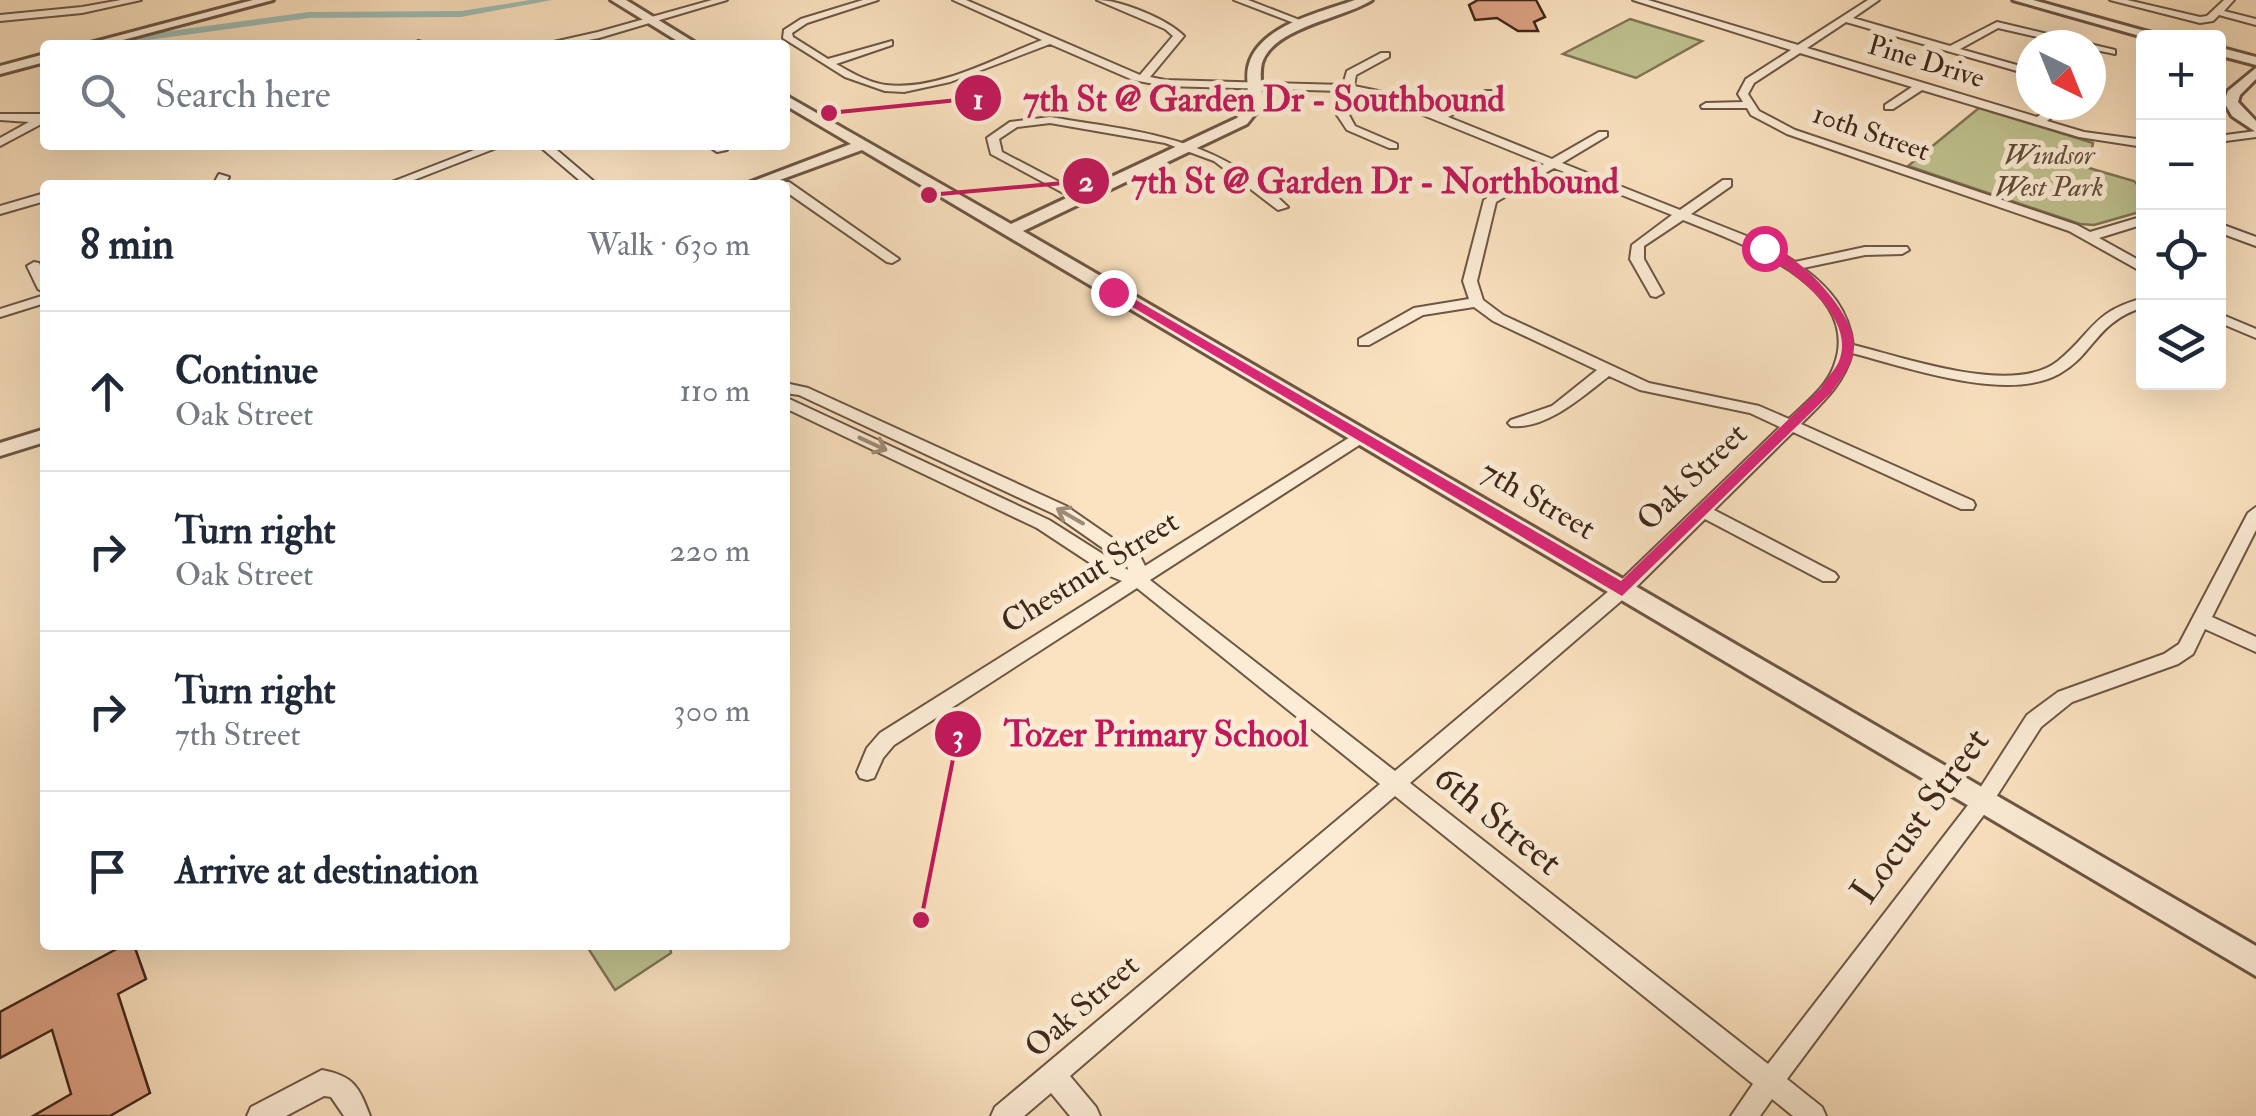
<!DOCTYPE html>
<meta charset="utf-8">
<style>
body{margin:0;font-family:"IM FELL Double Pica",serif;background:#f6f6f7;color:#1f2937}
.controls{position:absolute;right:30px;top:30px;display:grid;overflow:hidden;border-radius:10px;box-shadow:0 10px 40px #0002}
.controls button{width:90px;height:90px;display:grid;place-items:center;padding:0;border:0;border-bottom:2px solid #e0e1e3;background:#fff;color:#1f2937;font:50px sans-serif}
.compass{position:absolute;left:2016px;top:30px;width:90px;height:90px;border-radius:50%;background:#fff;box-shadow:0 10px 40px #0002;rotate:137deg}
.stop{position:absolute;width:30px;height:30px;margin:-22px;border:8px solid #db2777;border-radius:50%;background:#fff}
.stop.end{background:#db2777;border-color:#fff;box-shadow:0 2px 10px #0008}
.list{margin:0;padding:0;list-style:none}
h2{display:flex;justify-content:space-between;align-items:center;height:130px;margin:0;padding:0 40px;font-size:42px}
h2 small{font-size:32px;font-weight:400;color:#747a83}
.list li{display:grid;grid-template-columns:65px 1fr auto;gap:30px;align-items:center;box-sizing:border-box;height:160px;padding:0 40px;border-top:2px solid #e0e1e3}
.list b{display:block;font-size:38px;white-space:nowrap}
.list p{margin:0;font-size:32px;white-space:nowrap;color:#747a83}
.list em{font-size:32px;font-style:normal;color:#747a83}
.icon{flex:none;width:55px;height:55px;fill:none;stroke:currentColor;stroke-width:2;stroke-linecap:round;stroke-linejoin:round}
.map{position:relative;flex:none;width:2256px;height:1116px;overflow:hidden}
.search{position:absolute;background:#fff;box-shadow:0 10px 40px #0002;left:40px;top:40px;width:750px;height:110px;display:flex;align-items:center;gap:25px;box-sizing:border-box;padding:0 35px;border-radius:10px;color:#747a83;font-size:38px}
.panel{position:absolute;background:#fff;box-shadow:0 10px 40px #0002;left:40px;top:180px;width:750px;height:770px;border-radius:10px}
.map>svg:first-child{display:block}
</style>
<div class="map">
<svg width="2256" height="1116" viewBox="0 0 2256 1116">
<rect width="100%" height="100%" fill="#fbe2c0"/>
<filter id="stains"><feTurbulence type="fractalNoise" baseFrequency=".002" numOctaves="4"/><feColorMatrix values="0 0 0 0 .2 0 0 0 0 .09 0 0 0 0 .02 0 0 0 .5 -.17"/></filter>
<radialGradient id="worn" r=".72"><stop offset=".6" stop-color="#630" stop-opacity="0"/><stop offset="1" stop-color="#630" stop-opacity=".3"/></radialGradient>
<path fill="#c0c391" stroke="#807556" stroke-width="2.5" d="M 1630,19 L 1702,41 L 1636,78 L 1563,54 Z
M 1979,108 L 2093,143 L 2089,168 L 2134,181 L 2143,191 L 2143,211 L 2094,225 L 2080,224 L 1908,166 Z
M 586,945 L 670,945 L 671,953 L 615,990 Z"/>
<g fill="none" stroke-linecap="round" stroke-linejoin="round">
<path fill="#9fbdb5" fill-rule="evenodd" d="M 530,0 L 552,0 L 461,17 L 309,18 L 119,44 L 114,41 L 119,38 L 309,12 L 461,11 Z
M 73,40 L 77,41 L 77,45 L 44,44 L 49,41 Z"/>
</g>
<path fill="#dda285" stroke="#3f271a" stroke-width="2.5" d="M 1478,0 L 1536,0 L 1545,17 L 1534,22 L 1538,31 L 1518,31 L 1497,18 L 1475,20 L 1469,5 Z
M 124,945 L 134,945 L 146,979 L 118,994 L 150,1093 L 110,1116 L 33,1116 L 71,1094 L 52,1030 L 0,1058 L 0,1012 Z"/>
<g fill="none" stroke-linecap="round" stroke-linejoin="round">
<defs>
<path id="minor" d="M 121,0 L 141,0 L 82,13 L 0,21 L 0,15 L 82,7 Z
M 712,0 L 727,0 L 599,38 L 561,45 L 540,45 L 598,32 Z
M 863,0 L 878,0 L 807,23 L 792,33 L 793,37 L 828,59 L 892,41 L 892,45 L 836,64 C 851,72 868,83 886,85 C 938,91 995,58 1042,40 L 953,0 L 966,0 L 1140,75 L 1173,36 L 1165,29 L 1097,0 C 1121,0 1167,19 1184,36 L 1150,77 L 1165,80 L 1343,85 L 1347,71 L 1381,53 L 1389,53 L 1389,57 L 1356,75 L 1354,86 L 1388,93 L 1438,113 L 1485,91 L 1493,91 L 1493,95 L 1448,117 L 1552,159 L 1599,132 L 1607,132 L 1607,136 L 1562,163 L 1680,210 L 1723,180 L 1731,180 L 1731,186 L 1691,214 L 1769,245 L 1795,262 L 1865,247 L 1907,247 L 1909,250 L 1902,254 L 1865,255 L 1803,268 C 1830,288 1849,311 1853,345 C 1904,357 2013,397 2058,361 C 2094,332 2091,312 2144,298 L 2144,307 C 2095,322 2095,354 2059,374 C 2007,403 1906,367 1852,353 C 1844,384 1822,403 1801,424 L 1973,501 L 1975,505 L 1973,509 L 1961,509 L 1793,432 L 1714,510 L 1835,573 L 1838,577 L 1835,581 L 1823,581 L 1705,519 L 1628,595 L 1410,783 L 1768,1064 L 1975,796 L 2027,715 L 2058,692 L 2164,654 L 2179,644 L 2248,513 L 2256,507 L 2256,530 L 2212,617 L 2256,637 L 2256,652 L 2205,629 L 2193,654 L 2178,664 L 2072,702 L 2041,727 L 1989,808 L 1787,1079 L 1822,1107 L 1826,1116 L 1793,1116 L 1772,1099 L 1760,1116 L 1731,1116 L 1753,1084 L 1395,796 L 1070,1076 L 1096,1107 L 1100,1116 L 1070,1116 L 1051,1093 L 1024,1116 L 991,1116 L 995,1107 L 1380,784 L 1137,588 L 894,745 L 883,758 L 874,778 L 867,780 L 860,778 L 857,772 L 867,748 L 880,733 L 1122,581 L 1110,576 L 1037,528 L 785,408 L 785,397 L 1049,520 L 1128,570 L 1127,565 L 1054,514 L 799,395 L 785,393 L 785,383 L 808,388 L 1066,506 L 1141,558 L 1145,566 L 1355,434 L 1367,434 L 1369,437 L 1367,440 L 1150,580 L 1395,771 L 1616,585 L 1780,427 L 1750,413 L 1640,390 L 1609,376 C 1583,396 1546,430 1511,426 L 1508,423 L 1511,420 L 1552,406 L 1597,370 L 1493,321 L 1474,307 L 1423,315 L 1369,345 L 1359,345 L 1359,339 L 1414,308 L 1469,299 L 1463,281 L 1484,200 L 1544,164 L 1381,98 L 1353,92 L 1349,115 L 1355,126 L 1397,144 L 1397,148 L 1389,148 L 1347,130 L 1337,115 L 1342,91 L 1165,86 L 1133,80 L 1050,44 L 950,82 L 904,92 L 885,91 L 845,77 L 783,38 L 784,30 L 801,19 ZM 1554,168 L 1672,215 L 1632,245 L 1630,259 L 1651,296 L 1656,297 L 1663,293 L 1644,259 L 1644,246 L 1683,220 C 1737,242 1865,285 1834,366 C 1826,388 1805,403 1789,419 L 1759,406 L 1649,383 L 1503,315 L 1483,300 L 1477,281 L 1496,202 Z
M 1234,0 L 1248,0 L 1310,24 L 1302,26 Z
M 1633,0 L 1648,0 L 1798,45 L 1868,0 L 1879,0 L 1853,18 L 1950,46 L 1997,22 L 2115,50 L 2115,54 L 2091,49 L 2091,45 L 2073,45 L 1998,28 L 1960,49 L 2031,69 L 2031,75 L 1846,22 L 1807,48 L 2037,117 L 2054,105 L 2066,105 L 2047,121 L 2084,132 L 2144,140 L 2144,147 L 2079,137 L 1922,90 L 1893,109 L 1885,109 L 1885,105 L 1912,87 L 1800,53 L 1754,83 L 1748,94 L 1759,111 L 1795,130 L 2077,225 L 2090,232 L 2144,216 L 2144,224 L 2099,238 L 2144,263 L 2144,273 L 2069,231 L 1787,134 L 1751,115 L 1747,108 L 1702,108 L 1701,106 L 1706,103 L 1743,102 L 1738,94 L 1746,79 L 1791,50 Z
M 2110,0 L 2127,0 L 2200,17 L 2207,16 L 2224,0 L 2234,0 L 2224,11 L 2256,19 L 2256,25 L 2219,15 L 2213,21 L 2200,23 Z
M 418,41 L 422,42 L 423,45 L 413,45 Z
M 0,114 L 45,114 L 45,122 L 0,146 L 0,138 L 29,122 L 0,120 Z
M 1050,117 C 1145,133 1215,136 1288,207 L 1278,210 L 1214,161 L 1165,143 L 1050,123 L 1017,127 L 999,139 L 1002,152 L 1084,195 L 1084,201 L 1080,202 L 991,154 L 987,138 L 1010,122 Z
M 2256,131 L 2256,137 L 2218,142 L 2218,136 Z
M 487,145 L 504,145 L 401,185 L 384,185 Z
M 538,145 L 551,145 L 598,185 L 585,185 Z
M 707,145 L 721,145 L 727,150 L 717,152 Z
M 219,174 L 229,177 L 225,185 L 213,185 Z
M 781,182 L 789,182 L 899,259 L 892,263 L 887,262 L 785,191 L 785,185 L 779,185 Z
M 45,193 L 45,201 L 0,214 L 0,206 Z
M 2218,223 L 2256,237 L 2256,246 L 2218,232 Z
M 34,262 L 39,263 L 45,275 L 45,293 L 38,289 L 27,266 Z
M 45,295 L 45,303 L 0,317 L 0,309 Z
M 2218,313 L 2256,329 L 2256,338 L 2218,322 Z
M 322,1070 C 354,1076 359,1087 370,1116 L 344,1116 L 331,1097 L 324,1096 L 286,1116 L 247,1116 L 251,1107 Z"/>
<path id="tertiary" d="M 253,0 L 273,0 L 104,45 L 83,45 Z
M 611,0 L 626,0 L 699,45 L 684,45 Z
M 1355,0 L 1372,0 C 1345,18 1273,27 1262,63 C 1259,76 1262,91 1263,104 L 1247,124 L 1023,231 L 2256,946 L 2256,976 L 862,150 L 766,185 L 743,185 L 851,144 L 785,105 L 785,95 L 1011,224 L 1237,118 L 1249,104 C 1249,91 1245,76 1249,64 C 1260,25 1322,12 1355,0 Z
M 2013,0 L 2033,0 L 2170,38 L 2147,38 Z
M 2218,47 L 2256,57 L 2256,65 L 2218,55 Z
M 45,54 L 45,62 L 0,74 L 0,66 Z
M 2256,68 L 2256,79 L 2240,95 L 2238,102 L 2256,121 L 2256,132 L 2232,116 L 2224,102 L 2228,91 Z
M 45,429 L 45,442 L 0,456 L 0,443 Z"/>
</defs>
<use href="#minor" stroke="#6e5644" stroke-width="4"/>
<use href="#tertiary" stroke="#6e5644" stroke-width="6"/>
<use href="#minor" fill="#fcecd6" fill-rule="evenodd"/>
<use href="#tertiary" fill="#fcecd6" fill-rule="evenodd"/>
</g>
<defs><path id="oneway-shaft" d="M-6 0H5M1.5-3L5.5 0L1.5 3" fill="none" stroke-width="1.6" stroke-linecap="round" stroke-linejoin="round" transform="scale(2.5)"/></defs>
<g stroke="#9e8a78">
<use href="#oneway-shaft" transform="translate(873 444) rotate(25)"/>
<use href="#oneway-shaft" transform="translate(1070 516) rotate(-150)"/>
</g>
<path fill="#db2777" d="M 1760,245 C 1792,245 1854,312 1854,344 C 1855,363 1841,378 1831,393 L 1622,596 L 1107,292 L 1117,289 L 1621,581 L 1821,388 C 1826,379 1835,370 1839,361 C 1857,316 1791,271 1760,251 Z"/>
<g text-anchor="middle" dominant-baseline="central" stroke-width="10" stroke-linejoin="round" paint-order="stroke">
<g font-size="28" fill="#3f271a" stroke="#fcecd6">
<text transform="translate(1926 62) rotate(17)">Pine Drive</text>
<text transform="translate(1871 133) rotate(19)">10th Street</text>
</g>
<g font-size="28" font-style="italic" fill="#5f4e38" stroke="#fcecd6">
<text x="2049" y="155">Windsor<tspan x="2049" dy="32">West Park</tspan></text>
</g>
<g font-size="32" fill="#3f271a" stroke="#fcecd6">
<text transform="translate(1692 477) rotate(-44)">Oak Street</text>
<text transform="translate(1538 500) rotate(30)">7th Street</text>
<text transform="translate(1090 572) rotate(-32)">Chestnut Street</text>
<text transform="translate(1082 1006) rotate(-41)">Oak Street</text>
</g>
<g font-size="38" fill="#3f271a" stroke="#fcecd6">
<text transform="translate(1920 816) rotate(-54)">Locust Street</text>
<text transform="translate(1498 820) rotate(39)">6th Street</text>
</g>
</g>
<path fill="none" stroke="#c2185b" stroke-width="4" d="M829 113L978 98M929 195L1086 181M921 920L958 734"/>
<g fill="#c2185b" stroke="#fcecd6" stroke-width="4">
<circle cx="829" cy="113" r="10"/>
<circle cx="929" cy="195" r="10"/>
<circle cx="921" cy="920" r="10"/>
<circle cx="978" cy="98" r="25"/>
<circle cx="1086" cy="181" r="25"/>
<circle cx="958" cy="734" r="25"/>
</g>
<g font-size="30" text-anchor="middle" font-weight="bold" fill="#fff">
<text x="978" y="109">1</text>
<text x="1086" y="191">2</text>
<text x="958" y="745">3</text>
</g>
<g font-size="35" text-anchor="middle" font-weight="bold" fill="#c2185b" stroke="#fcecd6" stroke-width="10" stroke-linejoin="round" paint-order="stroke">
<text x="1264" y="111">7th St @ Garden Dr - Southbound</text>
<text x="1375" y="193">7th St @ Garden Dr - Northbound</text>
<text x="1156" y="746">Tozer Primary School</text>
</g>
<rect width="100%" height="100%" filter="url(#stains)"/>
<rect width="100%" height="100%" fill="url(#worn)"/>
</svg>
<div class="controls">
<button>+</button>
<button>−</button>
<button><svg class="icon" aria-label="locate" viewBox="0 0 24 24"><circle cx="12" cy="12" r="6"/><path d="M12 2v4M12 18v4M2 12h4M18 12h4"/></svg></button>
<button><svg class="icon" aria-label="layers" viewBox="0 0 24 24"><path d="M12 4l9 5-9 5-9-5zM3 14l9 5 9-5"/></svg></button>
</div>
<svg class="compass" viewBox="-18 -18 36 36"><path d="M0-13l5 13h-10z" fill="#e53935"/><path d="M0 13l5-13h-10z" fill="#747a83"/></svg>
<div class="stop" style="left:1764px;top:248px"></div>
<div class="stop end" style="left:1113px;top:292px"></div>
<div class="search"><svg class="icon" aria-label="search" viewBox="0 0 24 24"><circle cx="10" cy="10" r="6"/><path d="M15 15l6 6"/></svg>Search here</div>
<section class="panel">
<h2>8 min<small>Walk · 630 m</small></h2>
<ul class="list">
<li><svg class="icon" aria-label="ahead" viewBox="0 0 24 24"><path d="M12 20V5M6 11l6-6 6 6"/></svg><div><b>Continue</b><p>Oak Street</p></div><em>110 m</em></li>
<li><svg class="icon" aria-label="right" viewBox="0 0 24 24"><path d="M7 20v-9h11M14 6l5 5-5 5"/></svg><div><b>Turn right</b><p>Oak Street</p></div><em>220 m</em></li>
<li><svg class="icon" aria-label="right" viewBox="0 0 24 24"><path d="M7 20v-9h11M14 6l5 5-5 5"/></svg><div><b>Turn right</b><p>7th Street</p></div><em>300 m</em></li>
<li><svg class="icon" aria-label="arrive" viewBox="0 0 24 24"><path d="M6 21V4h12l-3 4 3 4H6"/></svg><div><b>Arrive at destination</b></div></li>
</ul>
</section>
</div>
